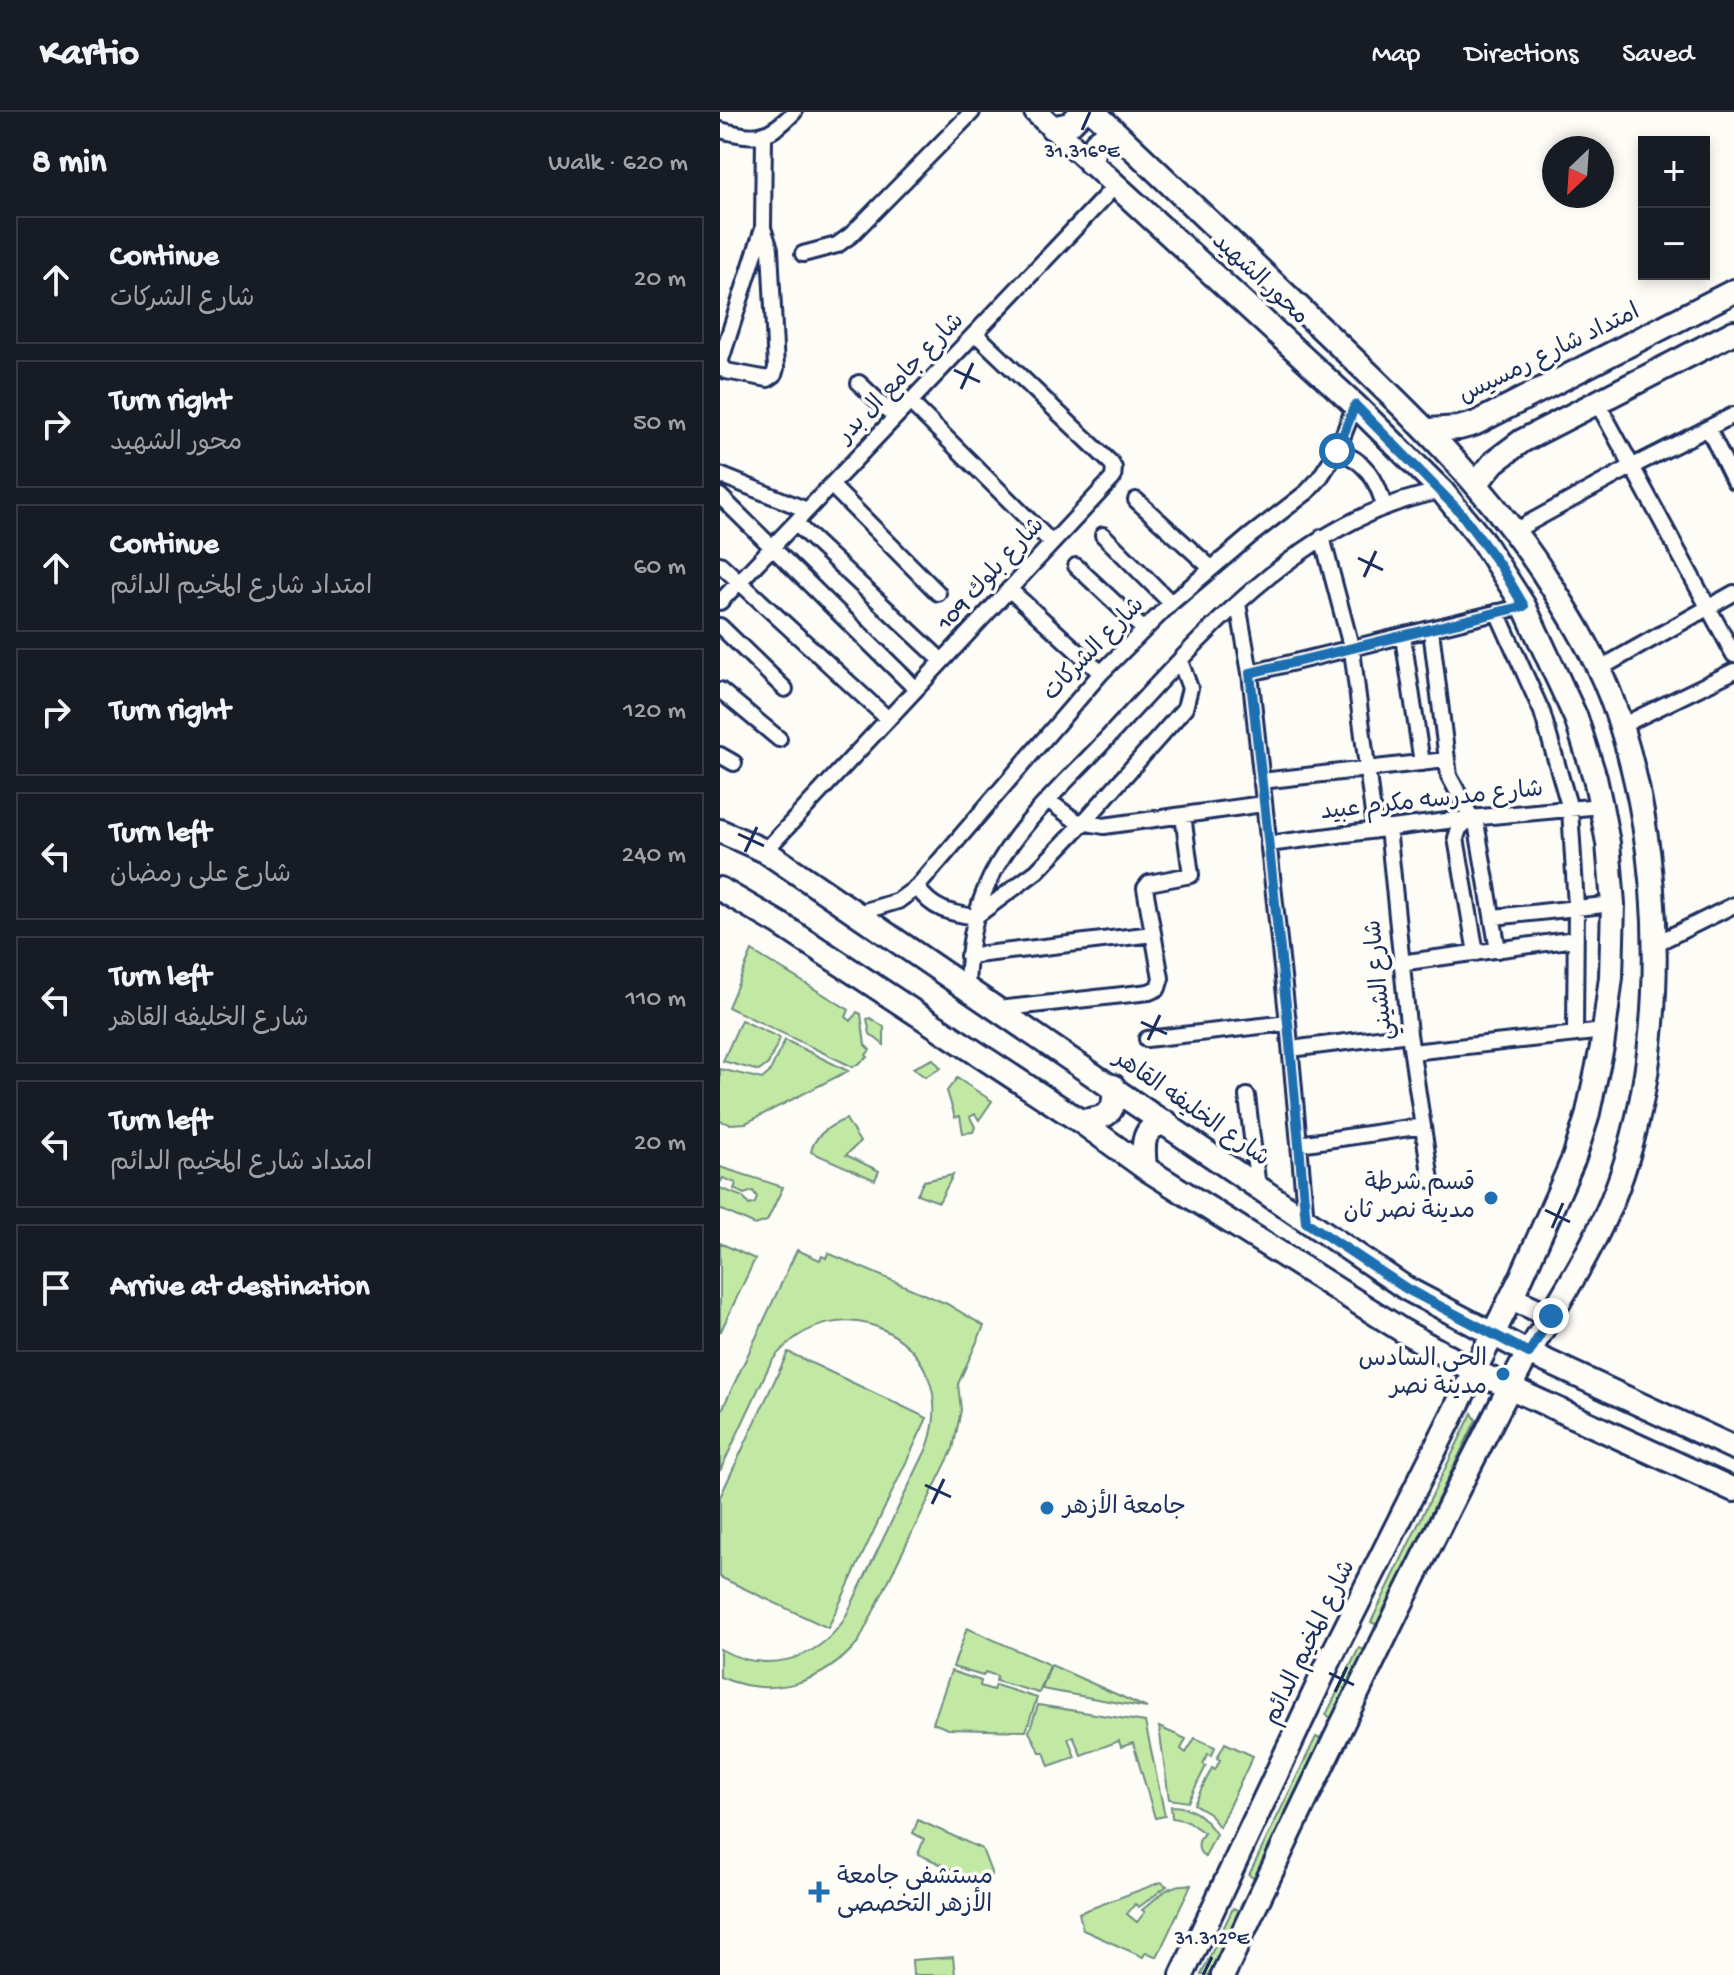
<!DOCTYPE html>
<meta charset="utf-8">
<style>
body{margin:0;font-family:"Gochi Hand","Playpen Sans Arabic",sans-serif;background:#242831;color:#f1f3f6}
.controls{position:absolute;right:24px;top:24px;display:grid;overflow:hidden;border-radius:0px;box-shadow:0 4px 12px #0003}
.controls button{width:72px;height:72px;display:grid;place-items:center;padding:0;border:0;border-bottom:2px solid #363941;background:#171b24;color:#f1f3f6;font:40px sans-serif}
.compass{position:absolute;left:822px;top:24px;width:72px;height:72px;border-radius:50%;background:#171b24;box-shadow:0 4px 12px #0003;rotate:205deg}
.stop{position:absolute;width:24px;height:24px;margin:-18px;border:6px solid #1f6fb2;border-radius:50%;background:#fff}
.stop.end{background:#1f6fb2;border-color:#fff;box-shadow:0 2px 8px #0008}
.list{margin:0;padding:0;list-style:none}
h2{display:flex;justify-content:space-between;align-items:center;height:104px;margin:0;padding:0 32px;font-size:34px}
h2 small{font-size:26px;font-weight:400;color:#9ea1a6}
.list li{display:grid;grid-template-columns:52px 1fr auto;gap:24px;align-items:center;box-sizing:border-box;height:128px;margin:0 16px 16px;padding:0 16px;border:2px solid #363941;border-radius:0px}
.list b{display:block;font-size:30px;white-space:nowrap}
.list p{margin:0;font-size:26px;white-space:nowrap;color:#9ea1a6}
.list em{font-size:26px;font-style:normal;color:#9ea1a6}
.icon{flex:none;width:44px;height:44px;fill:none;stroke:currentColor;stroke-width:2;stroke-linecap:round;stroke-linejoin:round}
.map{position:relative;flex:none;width:1014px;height:1863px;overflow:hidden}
header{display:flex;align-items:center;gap:48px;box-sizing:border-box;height:112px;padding:0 40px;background:#171b24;border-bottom:2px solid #363941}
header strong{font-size:38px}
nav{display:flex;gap:44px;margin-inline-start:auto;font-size:28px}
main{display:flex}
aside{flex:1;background:#171b24}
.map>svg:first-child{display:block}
</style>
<header>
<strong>Kartio</strong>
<nav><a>Map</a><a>Directions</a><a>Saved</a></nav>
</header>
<main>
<aside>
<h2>8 min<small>Walk · 620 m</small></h2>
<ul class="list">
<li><svg class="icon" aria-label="ahead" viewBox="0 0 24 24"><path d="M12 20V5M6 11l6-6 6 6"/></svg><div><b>Continue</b><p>شارع الشركات</p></div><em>20 m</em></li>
<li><svg class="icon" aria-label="right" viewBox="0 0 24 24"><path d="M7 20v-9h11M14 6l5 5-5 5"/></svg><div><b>Turn right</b><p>محور الشهيد</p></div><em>50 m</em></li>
<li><svg class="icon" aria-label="ahead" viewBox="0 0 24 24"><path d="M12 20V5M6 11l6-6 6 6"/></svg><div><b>Continue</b><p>امتداد شارع المخيم الدائم</p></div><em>60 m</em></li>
<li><svg class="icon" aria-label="right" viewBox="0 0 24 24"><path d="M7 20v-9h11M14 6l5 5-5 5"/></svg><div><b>Turn right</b></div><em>120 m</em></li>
<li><svg class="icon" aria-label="left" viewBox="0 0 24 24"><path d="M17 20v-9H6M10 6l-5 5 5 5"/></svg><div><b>Turn left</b><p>شارع على رمضان</p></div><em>240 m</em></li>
<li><svg class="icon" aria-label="left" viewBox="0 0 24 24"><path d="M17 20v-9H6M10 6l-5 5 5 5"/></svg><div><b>Turn left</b><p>شارع الخليفه القاهر</p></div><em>110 m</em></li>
<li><svg class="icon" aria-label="left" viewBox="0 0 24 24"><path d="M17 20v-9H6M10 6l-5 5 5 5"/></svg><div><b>Turn left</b><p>امتداد شارع المخيم الدائم</p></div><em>20 m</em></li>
<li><svg class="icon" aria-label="arrive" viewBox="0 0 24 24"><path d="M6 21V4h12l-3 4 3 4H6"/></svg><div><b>Arrive at destination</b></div></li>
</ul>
</aside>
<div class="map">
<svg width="1014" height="1863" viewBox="0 0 1014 1863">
<rect width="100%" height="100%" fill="#fdfcf7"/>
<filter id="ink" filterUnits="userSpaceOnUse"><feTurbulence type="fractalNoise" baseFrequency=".0125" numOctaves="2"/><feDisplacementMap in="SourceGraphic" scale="16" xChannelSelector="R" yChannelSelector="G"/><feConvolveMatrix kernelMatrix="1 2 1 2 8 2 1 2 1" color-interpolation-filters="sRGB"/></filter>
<g filter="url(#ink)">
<path fill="#c2e9a4" stroke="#6e8c81" stroke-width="2" d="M 32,839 L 129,898 L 126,905 L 131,909 L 137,900 L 141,902 L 145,933 L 150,938 L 146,943 L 148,945 L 133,955 L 8,895 Z
M 150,906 L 164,915 L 164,933 L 150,922 L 147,907 Z
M 21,908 L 60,926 L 48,952 L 39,959 L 3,949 Z
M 65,928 L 128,959 L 26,1011 L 10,1012 L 0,1009 L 0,957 L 42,967 L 49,961 Z
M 213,947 L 221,956 L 205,965 L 193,956 Z
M 237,966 L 272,989 L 259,1008 L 255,1002 L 250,1005 L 255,1015 L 253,1020 L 243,1021 L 240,1004 L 235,1005 L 227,979 Z
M 126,1007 L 140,1030 L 126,1043 L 159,1059 L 155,1068 L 91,1040 C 94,1023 111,1013 126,1007 Z
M 0,1055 L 63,1075 L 47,1109 L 35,1113 L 0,1097 L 0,1076 L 23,1085 L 29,1093 L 35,1091 L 37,1085 L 33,1079 L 24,1082 L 14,1077 L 16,1071 L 3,1066 L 0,1071 Z
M 233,1063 L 219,1090 L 197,1082 L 204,1069 Z
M 0,1131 L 35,1147 L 0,1221 Z
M 77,1138 L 100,1148 L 102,1144 L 106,1146 L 108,1141 L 227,1192 L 264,1214 L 238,1272 L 241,1298 L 233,1337 L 139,1529 C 103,1572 51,1587 0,1565 L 0,1537 C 45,1562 95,1550 124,1508 L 207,1336 C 246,1231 118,1161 51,1250 L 0,1359 L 0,1302 Z
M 68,1240 L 207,1306 L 108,1516 L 0,1465 L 0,1385 Z
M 752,1301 L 756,1308 L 657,1513 L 651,1510 Z
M 247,1516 L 330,1553 L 319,1581 L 276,1569 L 277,1564 L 265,1560 L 263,1564 L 233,1555 Z
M 639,1536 L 645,1538 L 612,1606 L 606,1603 Z
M 331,1553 L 427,1596 L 322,1577 Z
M 231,1559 L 261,1569 L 260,1574 L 273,1578 L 275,1573 L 317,1586 L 306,1619 L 228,1617 L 213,1611 Z
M 318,1593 L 425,1610 L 445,1704 L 435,1706 L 413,1631 L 401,1635 L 399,1629 L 361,1643 L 353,1624 L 348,1626 L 355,1645 L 329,1654 L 324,1640 L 320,1640 L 309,1620 Z
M 439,1615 L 466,1627 L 461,1637 L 466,1641 L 475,1626 L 495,1635 L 492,1643 L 488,1642 L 483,1652 L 486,1654 L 468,1690 L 449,1687 Z
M 596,1625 L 602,1628 L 535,1767 L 529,1763 Z
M 505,1631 L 533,1644 L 499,1715 L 489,1701 L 474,1692 L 492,1656 L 495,1658 L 500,1648 L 497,1646 Z
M 451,1694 C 473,1694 484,1705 496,1722 L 485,1745 C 475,1738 478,1728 484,1721 L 467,1709 L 452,1706 Z
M 198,1708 L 262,1737 L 272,1763 L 259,1770 L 198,1742 L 204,1727 L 193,1721 Z
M 441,1770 L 447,1774 L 419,1795 L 415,1792 L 407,1802 L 417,1810 L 425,1800 L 422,1798 C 441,1783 448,1771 471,1773 L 437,1845 L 426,1840 L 423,1845 L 363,1818 L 359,1801 Z
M 513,1796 L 520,1799 L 489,1863 L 481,1863 Z
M 233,1845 L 235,1863 L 193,1863 L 192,1848 Z"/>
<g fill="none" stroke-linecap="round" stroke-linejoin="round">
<defs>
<path id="street" d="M 0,18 C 36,27 47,28 74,0
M 43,116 L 50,137 L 56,256 L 54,263 L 48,267 L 6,259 L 0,251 Z
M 43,116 L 44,23
M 83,142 L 117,133 L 131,123 L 252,0
M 139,271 L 175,305
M 876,288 L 1014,543
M 190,290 L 332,431
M 988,316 L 1014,369
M 617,339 C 645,348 657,367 664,394
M 0,363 L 87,398
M 111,373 L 218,481
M 0,384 L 195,576
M 416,388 L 491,456
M 75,411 L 221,548
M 794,419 L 911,355 L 1014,303
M 383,423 L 451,491
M 602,425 L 632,538 L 655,717
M 0,452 L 167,606
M 356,454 L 424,518
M 289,477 L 381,561
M 0,490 L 395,74
M 518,492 L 530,561 L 568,911 L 586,1109
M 777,500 L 822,600 L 850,697 L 856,794 L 855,922
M 0,514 L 65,577
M 711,518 L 729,664 L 757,716 L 778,838
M 683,525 L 702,651
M 879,557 L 1014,481
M 530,561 L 804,494
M 0,578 L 59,627
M 901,614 L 1014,559
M 0,643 L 14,651
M 541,669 L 726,648
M 329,689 L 356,709 L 384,714 L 543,692
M 750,706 L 739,717 L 736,726 L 756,841
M 668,716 L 689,922 L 711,1068
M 548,732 L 750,706 L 881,694
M 45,739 L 393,366 L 394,356 L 391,351 L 256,222
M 197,775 C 212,798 230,801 255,805 L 317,759 L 363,711 L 465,596 L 470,576 L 460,549
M 135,802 L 178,789 L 197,775 L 381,561 L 451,491 L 530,424 L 587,380 L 599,367 L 617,339 L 635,293
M 774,805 L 893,792
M 933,833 L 1014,793
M 248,844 L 433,822
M 680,851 L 855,827
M 247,877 C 248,838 253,801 271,765 C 295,716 341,675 379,635 C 474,534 578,404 722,379
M 278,897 L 429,880 L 438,876 L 441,866 L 425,776 L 429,771 L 471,763 L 463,703
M 427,927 L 568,911
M 571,937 L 689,922
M 692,940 L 884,919
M 527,984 L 538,1076
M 579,1032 L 703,1014"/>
<path id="primary" d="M 316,0 L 635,293 L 722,379 L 761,427 L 804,494 L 856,606 L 875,666 L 881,694 L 888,731 L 893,792 L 891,865 L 882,935 L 867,1005 L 854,1046 L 801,1166 L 613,1541 L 462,1863
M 374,0 C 451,72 526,145 603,218 C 682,293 761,367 822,459 C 847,498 873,539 890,583 C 948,733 953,957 885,1105 C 863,1154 832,1200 805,1247 C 784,1285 765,1324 745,1363 C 662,1529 581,1695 503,1863
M 332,16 L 350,12 L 362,0
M 370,51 L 376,31 L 393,18
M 709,318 L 739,316 L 754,312 L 1014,179
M 756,372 L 774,350 L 802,329 L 1014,220
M 0,719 L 45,739 L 687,1177 L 809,1241 L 1014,1336
M 0,777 L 60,812 L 360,1009 L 425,1056 L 683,1219 L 754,1259 L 1014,1378
M 360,1009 C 385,1007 398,1002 393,974
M 425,1056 C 423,1034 420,1014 447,1011
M 791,1186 L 831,1204"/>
</defs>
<use href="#street" stroke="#1b2f5e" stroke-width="20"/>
<use href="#primary" stroke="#1b2f5e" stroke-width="28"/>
<use href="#street" stroke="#fdfcf7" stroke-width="14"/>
<use href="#primary" stroke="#fdfcf7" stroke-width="22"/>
</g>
</g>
<g fill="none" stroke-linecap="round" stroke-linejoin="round" filter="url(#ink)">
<path stroke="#1f6fb2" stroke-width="10" d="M 617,339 L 635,293 L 740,400 L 781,455 L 804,494 L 530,561 L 568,911 L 586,1110 L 687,1177 L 809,1241 L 831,1204"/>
</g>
<path fill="none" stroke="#1b2f5e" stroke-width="3" d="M 362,18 L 370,0M 234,258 L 260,270M 241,277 L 253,251M 638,446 L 663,458M 644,465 L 656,439M 18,722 L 44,734M 25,740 L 37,715M 421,910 L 447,922M 428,928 L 440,903M 825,1098 L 850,1110M 832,1116 L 843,1091M 205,1373 L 231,1385M 212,1392 L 224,1367M 609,1561 L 634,1573M 615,1580 L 627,1555M 483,1863 L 492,1845"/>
<g fill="#1f6fb2" stroke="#fdfcf7" stroke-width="3">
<circle cx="771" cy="1086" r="8"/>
<circle cx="783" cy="1262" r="8"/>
<circle cx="327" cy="1396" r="8"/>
<path d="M95 1768h8v8h8v8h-8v8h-8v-8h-8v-8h8z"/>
</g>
<g text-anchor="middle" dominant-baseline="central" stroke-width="7" stroke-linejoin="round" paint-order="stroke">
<g font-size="24" fill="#1b2f5e" stroke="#fdfcf7">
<text transform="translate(539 168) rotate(43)">محور الشهيد</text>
<text transform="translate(830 243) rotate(-26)">امتداد شارع رمسيس</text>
<text transform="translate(182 267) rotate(-46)">شارع جامع ال بدر</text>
<text transform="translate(272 463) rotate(-47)">شارع بلوك 109</text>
<text transform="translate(375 538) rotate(-46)">شارع الشركات</text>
<text transform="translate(712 690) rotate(-6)">شارع مدرسه مكرم عبيد</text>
<text transform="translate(661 868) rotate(-96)">شارع الشيني</text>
<text transform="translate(471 998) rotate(35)">شارع الخليفه القاهر</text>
<text transform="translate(591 1531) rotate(-64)">شارع المخيم الدائم</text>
</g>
<g font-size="24" fill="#1b2f5e" stroke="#fdfcf7" text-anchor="end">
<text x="755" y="1072">قسم شرطة<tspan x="755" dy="28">مدينة نصر ثان</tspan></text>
<text x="767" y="1248">الحى السادس<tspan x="767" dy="28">مدينة نصر</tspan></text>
<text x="343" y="1396" text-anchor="start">جامعة الأزهر</text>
<text x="117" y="1766" text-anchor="start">مستشفى جامعة<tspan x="117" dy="28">الأزهر التخصصى</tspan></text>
</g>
</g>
<g font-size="20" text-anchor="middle" fill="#1b2f5e" stroke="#fdfcf7" stroke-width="7" stroke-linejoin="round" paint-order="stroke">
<text x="362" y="45">31.316°E</text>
<text x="492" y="1832">31.312°E</text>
</g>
</svg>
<div class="controls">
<button>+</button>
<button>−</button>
</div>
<svg class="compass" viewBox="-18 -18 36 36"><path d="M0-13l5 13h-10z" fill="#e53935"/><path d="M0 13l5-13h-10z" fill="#9ea1a6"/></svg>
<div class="stop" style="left:617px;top:339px"></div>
<div class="stop end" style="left:831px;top:1204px"></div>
</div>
</main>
